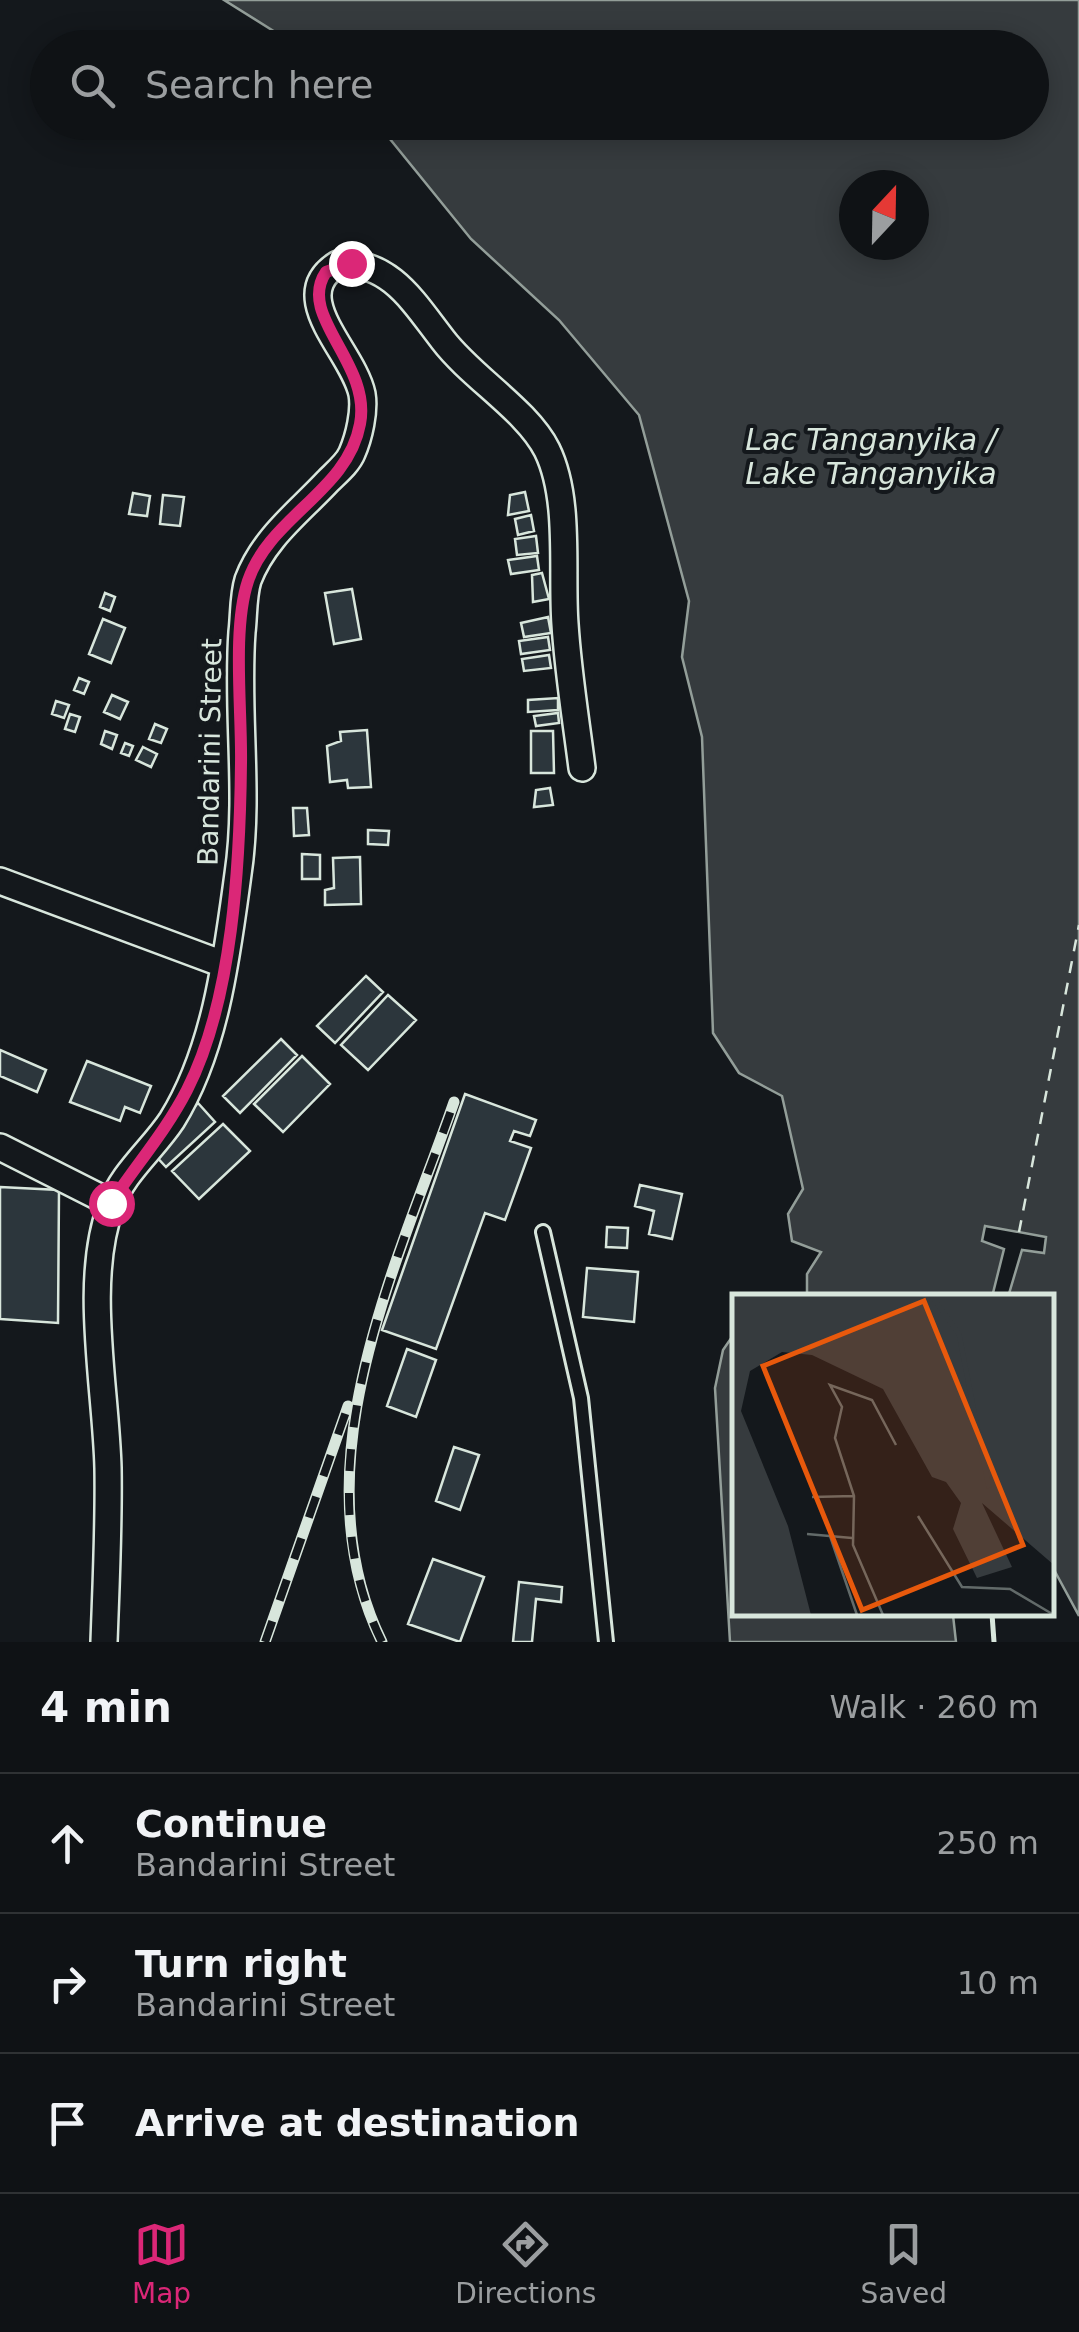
<!DOCTYPE html>
<meta charset="utf-8">
<style>
body{margin:0;font-family:"DejaVu Sans",sans-serif;background:#181b1e;color:#f1f3f6}
.compass{position:absolute;left:839px;top:170px;width:90px;height:90px;border-radius:50%;background:#0f1215;box-shadow:0 5px 25px #0003;rotate:22deg}
.stop{position:absolute;width:30px;height:30px;margin:-22px;border:8px solid #db2777;border-radius:50%;background:#fff}
.stop.end{background:#db2777;border-color:#fff;box-shadow:0 2px 10px #0008}
.list{margin:0;padding:0;list-style:none}
h2{display:flex;justify-content:space-between;align-items:center;height:130px;margin:0;padding:0 40px;font-size:42px}
h2 small{font-size:32px;font-weight:400;color:#9b9ea0}
.list li{display:grid;grid-template-columns:65px 1fr auto;gap:30px;align-items:center;box-sizing:border-box;height:140px;padding:0 40px;border-top:2px solid #2f3234}
.list b{display:block;font-size:38px;white-space:nowrap}
.list p{margin:0;font-size:32px;white-space:nowrap;color:#9b9ea0}
.list em{font-size:32px;font-style:normal;color:#9b9ea0}
.icon{flex:none;width:55px;height:55px;fill:none;stroke:currentColor;stroke-width:2;stroke-linecap:round;stroke-linejoin:round}
.map{position:relative;flex:none;width:1079px;height:1642px;overflow:hidden}
.search{position:absolute;background:#0f1215;box-shadow:0 5px 25px #0003;left:30px;right:30px;top:30px;height:110px;display:flex;align-items:center;gap:25px;box-sizing:border-box;padding:0 35px;border-radius:55px;color:#9b9ea0;font-size:38px}
.sheet{height:550px;background:#0f1215}
nav{display:flex;justify-content:space-around;align-items:center;box-sizing:border-box;height:140px;border-top:2px solid #2f3234;background:#0f1215;font-size:28px;color:#9b9ea0}
nav a{display:grid;justify-items:center;gap:5px}
nav .on{color:#db2777}
.map>svg:first-child{display:block}
</style>
<div class="map">
<svg width="1079" height="1642" viewBox="0 0 1079 1642">
<rect width="100%" height="100%" fill="#14181c"/>
<path fill="#363b3e" stroke="#939e99" stroke-width="2.5" fill-rule="evenodd" d="M 224,0 L 1079,0 L 1079,1616 L 1052,1566 L 1052,1297 L 807,1297 L 807,1274 L 821,1252 L 792,1241 L 788,1214 L 803,1189 L 782,1096 L 739,1073 L 713,1033 L 702,737 L 682,657 L 689,601 L 639,415 L 559,320 L 471,239 L 377,123 L 1032,122 L 1032,48 L 299,47 ZM 854,185 L 914,185 L 914,245 L 854,245 Z
M 734,1334 L 734,1614 L 953,1615 L 956,1642 L 730,1642 L 715,1388 L 723,1350 Z"/>
<path fill="#14181c" stroke="#939e99" stroke-width="2.5" d="M 985,1226 L 1046,1237 L 1044,1253 L 1022,1250 L 1008,1297 L 992,1297 L 1004,1249 L 982,1241 Z"/>
<g fill="none" stroke-linecap="round" stroke-linejoin="round">
<path stroke="#d8e6dc" stroke-width="2.5" stroke-dasharray="12 10" stroke-linecap="butt" d="M 1019,1232 L 1079,925"/>
</g>
<path fill="#2c363c" stroke="#d8e6dc" stroke-width="2.5" d="M 525,492 L 529,511 L 508,515 L 510,495 Z
M 133,493 L 150,496 L 147,516 L 129,514 Z
M 163,495 L 184,497 L 180,526 L 160,524 Z
M 531,515 L 534,531 L 518,535 L 515,519 Z
M 536,536 L 538,553 L 517,555 L 515,539 Z
M 537,556 L 539,570 L 511,574 L 508,560 Z
M 542,573 L 549,599 L 533,602 L 532,575 Z
M 352,589 L 361,639 L 334,644 L 325,593 Z
M 105,593 L 115,597 L 110,611 L 100,607 Z
M 548,617 L 551,633 L 524,637 L 521,623 Z
M 103,619 L 125,628 L 111,663 L 89,654 Z
M 548,637 L 550,650 L 521,654 L 519,641 Z
M 549,655 L 551,668 L 524,671 L 522,659 Z
M 79,678 L 89,682 L 84,694 L 74,690 Z
M 112,695 L 128,702 L 120,719 L 104,712 Z
M 558,698 L 558,710 L 528,712 L 528,700 Z
M 56,701 L 69,705 L 64,718 L 52,714 Z
M 558,713 L 559,723 L 536,726 L 534,716 Z
M 70,714 L 80,717 L 75,732 L 65,729 Z
M 155,724 L 167,729 L 161,743 L 149,739 Z
M 367,730 L 371,787 L 348,788 L 347,780 L 330,782 L 327,746 L 341,741 L 340,732 Z
M 105,731 L 117,735 L 112,749 L 101,744 Z
M 531,731 L 553,731 L 554,773 L 531,773 Z
M 125,743 L 133,746 L 129,756 L 121,753 Z
M 143,747 L 157,754 L 151,767 L 136,760 Z
M 550,788 L 553,805 L 534,807 L 536,790 Z
M 293,808 L 307,808 L 309,835 L 294,836 Z
M 368,830 L 389,831 L 388,845 L 368,844 Z
M 302,854 L 320,855 L 320,879 L 302,879 Z
M 360,857 L 361,904 L 325,905 L 325,890 L 334,888 L 333,858 Z
M 366,976 L 383,992 L 335,1043 L 317,1026 Z
M 388,995 L 416,1020 L 368,1070 L 341,1045 Z
M 281,1039 L 297,1055 L 240,1113 L 223,1096 Z
M 0,1050 L 46,1070 L 37,1092 L 0,1076 Z
M 302,1056 L 330,1084 L 283,1132 L 254,1104 Z
M 87,1061 L 151,1086 L 140,1113 L 125,1107 L 120,1121 L 70,1102 Z
M 465,1094 L 536,1120 L 530,1136 L 514,1131 L 510,1141 L 531,1148 L 505,1220 L 485,1213 L 436,1349 L 382,1330 Z
M 198,1103 L 215,1122 L 166,1167 L 152,1152 Z
M 223,1124 L 250,1151 L 199,1199 L 172,1171 Z
M 640,1185 L 682,1194 L 672,1239 L 649,1234 L 654,1211 L 635,1206 Z
M 0,1187 L 59,1190 L 58,1323 L 0,1319 Z
M 607,1227 L 628,1228 L 627,1248 L 606,1247 Z
M 587,1268 L 638,1272 L 634,1322 L 583,1317 Z
M 407,1349 L 436,1360 L 416,1417 L 387,1406 Z
M 454,1447 L 479,1455 L 460,1510 L 436,1501 Z
M 433,1559 L 484,1577 L 460,1642 L 408,1624 Z
M 519,1582 L 562,1587 L 561,1602 L 536,1599 L 532,1642 L 513,1642 Z"/>
<g fill="none" stroke-linecap="round" stroke-linejoin="round">
<defs>
<path id="lane" d="M 543,1232 L 581,1398 L 606,1642"/>
<path id="street" d="M 0,881 L 223,964
M 0,1147 L 111,1203
M 104,1642 C 106,1584 109,1526 108,1468 C 106,1388 83,1281 111,1206 C 122,1173 153,1149 172,1120 C 216,1049 227,955 238,874 C 250,794 236,712 242,632 C 244,616 243,596 248,580 C 264,538 298,513 328,481 C 336,473 348,463 352,453 C 359,437 365,411 362,394 C 353,351 285,297 338,264 C 390,260 414,303 443,340 C 472,378 527,410 547,450 C 571,499 561,571 565,624 C 568,672 576,720 582,768"/>
</defs>
<use href="#lane" stroke="#d8e6dc" stroke-width="18"/>
<use href="#street" stroke="#d8e6dc" stroke-width="30"/>
<use href="#lane" stroke="#14181c" stroke-width="12"/>
<use href="#street" stroke="#14181c" stroke-width="25"/>
<defs>
<path id="rail" d="M 265,1642 L 348,1406
M 382,1642 C 297,1469 396,1267 454,1102"/>
</defs>
<use href="#rail" stroke="#d8e6dc" stroke-width="11"/>
<use href="#rail" stroke="#14181c" stroke-width="8" stroke-dasharray="22" stroke-linecap="butt"/>
<path stroke="#d8e6dc" stroke-width="5" d="M 992,1614 L 994,1642"/>
</g>
<g fill="none" stroke-linecap="round" stroke-linejoin="round">
<path stroke="#db2777" stroke-width="12" d="M 111,1203 C 136,1165 166,1131 187,1090 C 233,1000 240,862 241,763 C 242,711 232,629 248,581 C 269,517 348,491 360,424 C 372,363 296,316 326,272 L 351,263"/>
</g>
<g text-anchor="middle" dominant-baseline="central" stroke-width="8" stroke-linejoin="round" paint-order="stroke">
<g font-size="28" fill="#d8e6dc" stroke="#14181c">
<text transform="translate(210 752) rotate(-89)">Bandarini Street</text>
</g>
<g font-size="30" font-style="italic" fill="#d8e6dc" stroke="#14181c">
<text x="871" y="439">Lac Tanganyika /<tspan x="871" dy="34">Lake Tanganyika</tspan></text>
</g>
</g>
<g transform="translate(732 1294)">
<rect width="322" height="322" fill="#14181c"/>
<path d="M 0,1 L 322,1 L 322,271 L 250,209 L 280,273 L 245,284 L 221,235 L 229,209 L 214,188 L 200,183 L 151,95 L 80,61 L 50,58 L 18,77 L 9,117 L 56,232 L 79,321 L 0,321 Z" fill="#363b3e"/>
<path fill="none" stroke="#363b3e" stroke-width="5" d="M 199,1 L 227,40 L 257,194"/>
<path fill="none" stroke="#626a69" stroke-width="2.5" d="M 80,203 L 122,202M 186,222 L 230,293 L 278,295 L 322,321M 75,240 L 120,244M 98,242 L 125,321M 151,321 L 121,251 L 122,202 L 103,144 L 110,113 L 98,91 L 140,106 L 164,151"/>
<path fill="#e8590c" fill-opacity="0.15" stroke="#e8590c" stroke-width="5" d="M 192,7 L 291,251 L 130,316 L 31,72 Z"/>
<rect width="322" height="322" fill="none" stroke="#d8e6dc" stroke-width="5"/>
</g>
</svg>
<svg class="compass" viewBox="-18 -18 36 36"><path d="M0-13l5 13h-10z" fill="#e53935"/><path d="M0 13l5-13h-10z" fill="#9b9ea0"/></svg>
<div class="stop" style="left:111px;top:1203px"></div>
<div class="stop end" style="left:351px;top:263px"></div>
<div class="search"><svg class="icon" aria-label="search" viewBox="0 0 24 24"><circle cx="10" cy="10" r="6"/><path d="M15 15l6 6"/></svg>Search here</div>
</div>
<section class="sheet">
<h2>4 min<small>Walk · 260 m</small></h2>
<ul class="list">
<li><svg class="icon" aria-label="ahead" viewBox="0 0 24 24"><path d="M12 20V5M6 11l6-6 6 6"/></svg><div><b>Continue</b><p>Bandarini Street</p></div><em>250 m</em></li>
<li><svg class="icon" aria-label="right" viewBox="0 0 24 24"><path d="M7 20v-9h11M14 6l5 5-5 5"/></svg><div><b>Turn right</b><p>Bandarini Street</p></div><em>10 m</em></li>
<li><svg class="icon" aria-label="arrive" viewBox="0 0 24 24"><path d="M6 21V4h12l-3 4 3 4H6"/></svg><div><b>Arrive at destination</b></div></li>
</ul>
</section>
<nav>
<a class="on"><svg class="icon" aria-label="map" viewBox="0 0 24 24"><path d="M3 6l6-2 6 2 6-2v14l-6 2-6-2-6 2zM9 4v14M15 6v14"/></svg>Map</a>
<a><svg class="icon" aria-label="directions" viewBox="0 0 24 24"><path d="M12 3l9 9-9 9-9-9zM9 14v-3h6M13 9l2 2-2 2"/></svg>Directions</a>
<a><svg class="icon" aria-label="saved" viewBox="0 0 24 24"><path d="M7 4h10v16l-5-4-5 4z"/></svg>Saved</a>
</nav>
